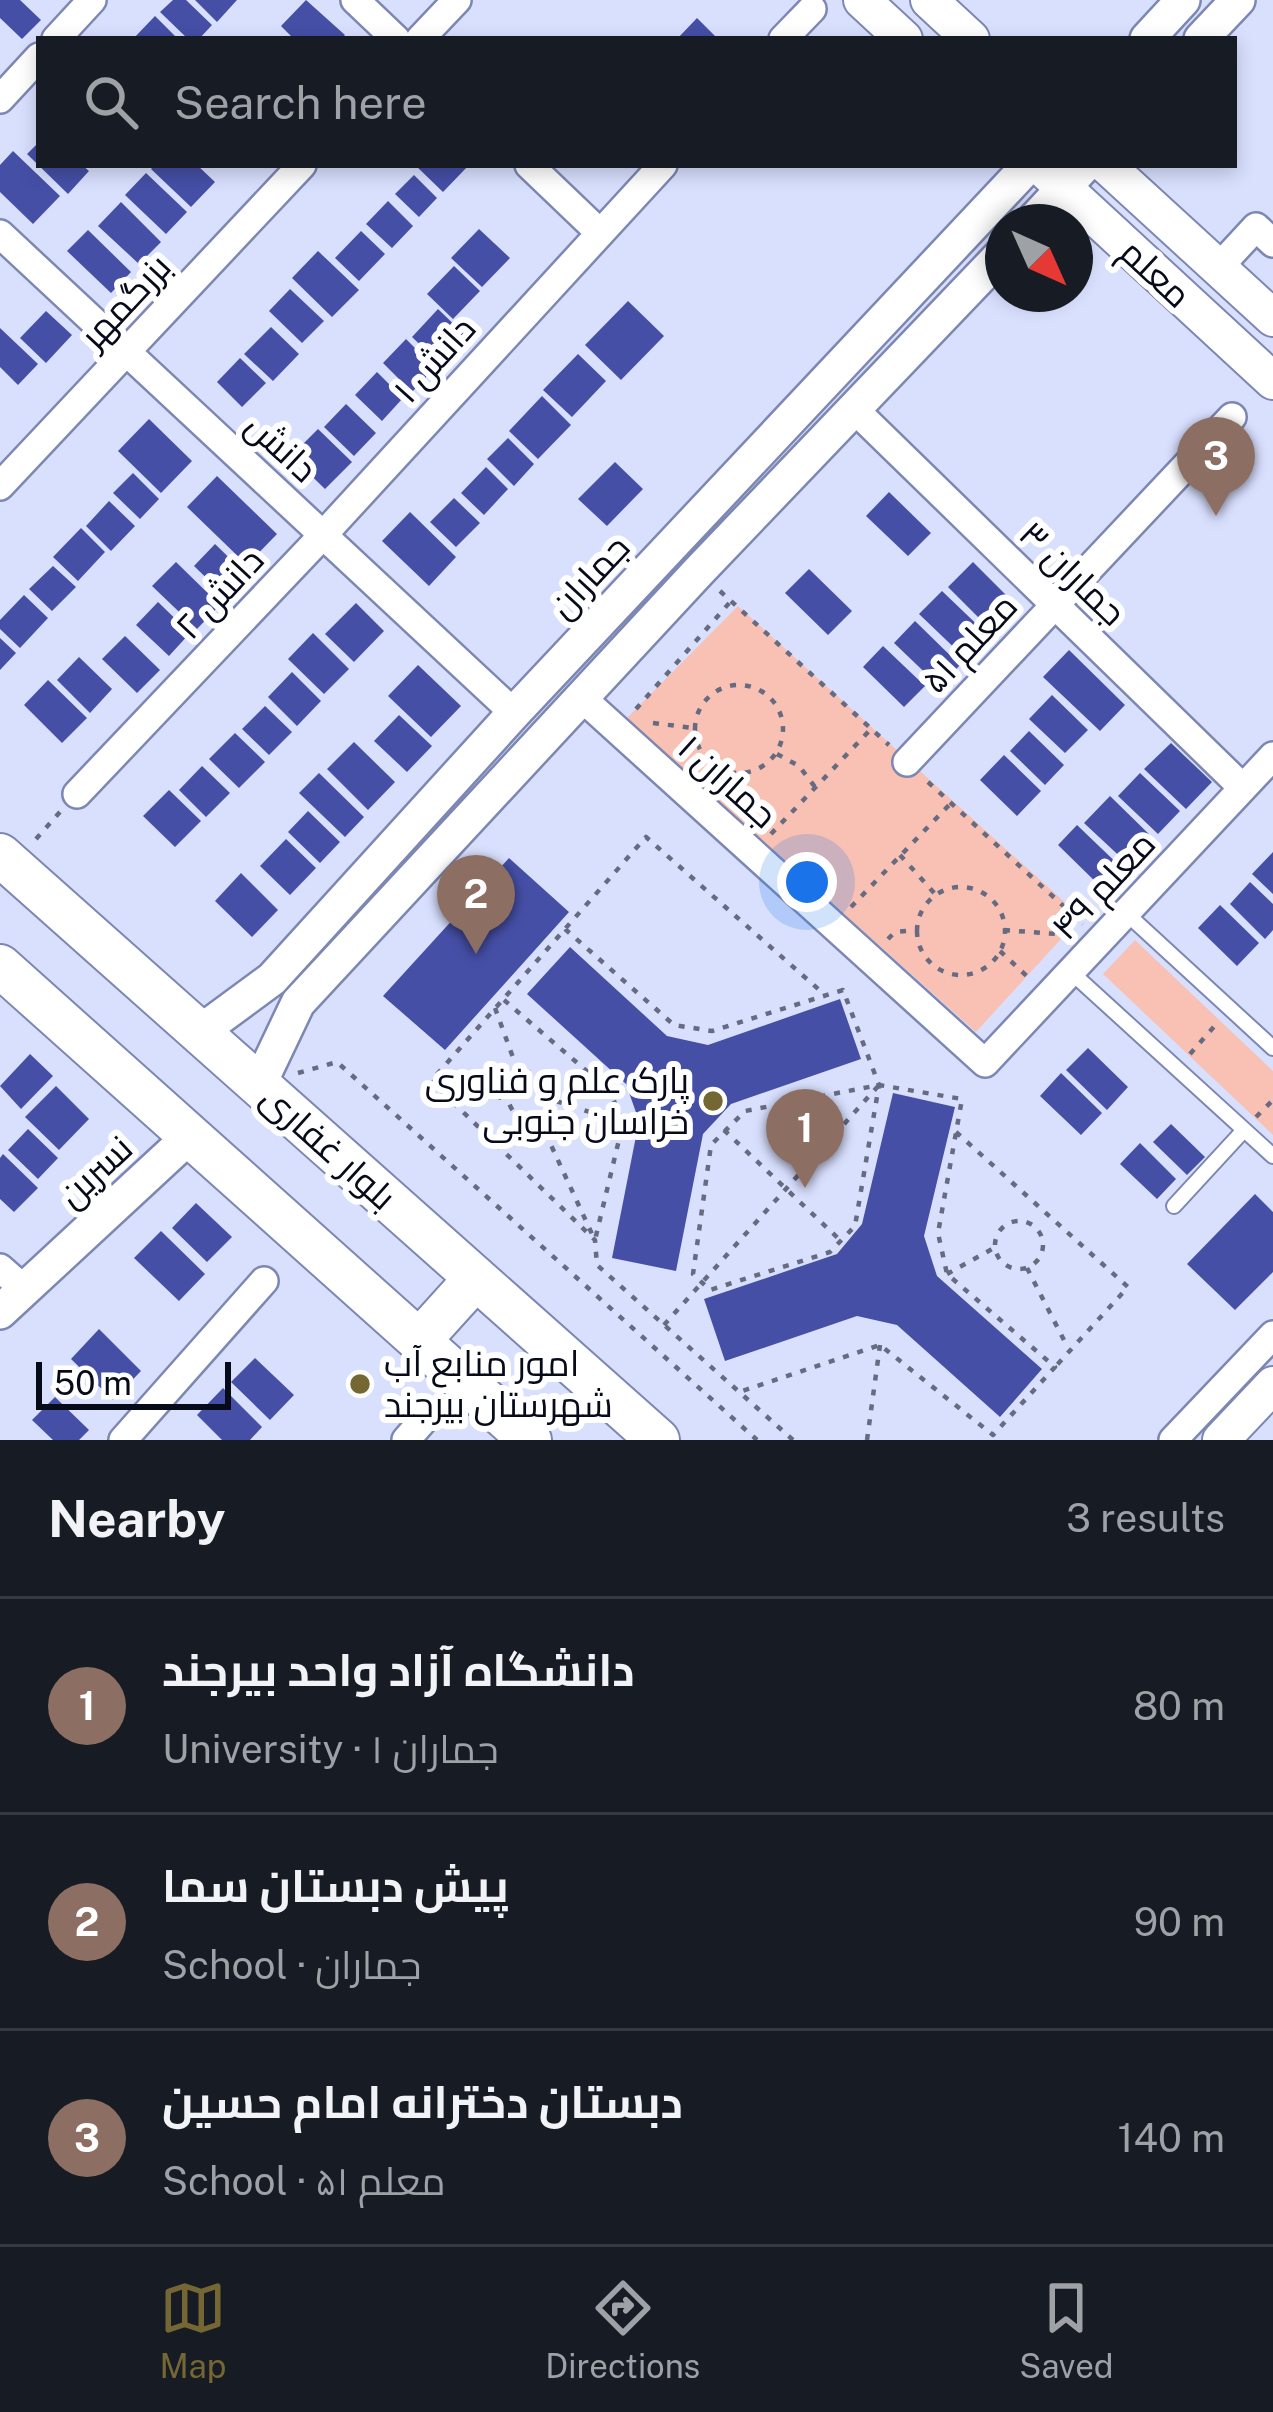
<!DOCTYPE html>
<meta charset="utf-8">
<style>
body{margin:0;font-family:"Public Sans",Cairo,sans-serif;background:#20242c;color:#f1f3f6}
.compass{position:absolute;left:985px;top:204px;width:108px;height:108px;border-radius:50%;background:#171b24;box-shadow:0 6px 18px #0003;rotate:135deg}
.scale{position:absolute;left:36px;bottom:30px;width:195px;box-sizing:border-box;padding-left:12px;border:6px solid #070a19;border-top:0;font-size:33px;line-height:42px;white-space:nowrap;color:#070a19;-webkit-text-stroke:9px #fff;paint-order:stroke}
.you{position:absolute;left:807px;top:882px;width:42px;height:42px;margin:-30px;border:9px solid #fff;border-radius:50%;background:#1a73e8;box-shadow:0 0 0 18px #1a73e833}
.badge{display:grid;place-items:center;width:78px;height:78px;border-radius:50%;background:#756734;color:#fff;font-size:39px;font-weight:700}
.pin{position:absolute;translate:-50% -99px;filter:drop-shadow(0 3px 6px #0008)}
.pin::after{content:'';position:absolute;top:63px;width:42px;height:36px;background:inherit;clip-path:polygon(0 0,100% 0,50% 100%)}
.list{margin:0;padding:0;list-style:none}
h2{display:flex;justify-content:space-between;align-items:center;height:156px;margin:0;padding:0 48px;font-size:51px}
h2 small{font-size:39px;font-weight:400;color:#9ea1a6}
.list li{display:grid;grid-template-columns:78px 1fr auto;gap:36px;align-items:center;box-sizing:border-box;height:216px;padding:0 48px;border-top:3px solid #363941}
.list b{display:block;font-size:45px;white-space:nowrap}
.list p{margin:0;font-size:39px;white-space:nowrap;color:#9ea1a6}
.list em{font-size:39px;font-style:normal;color:#9ea1a6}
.icon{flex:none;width:66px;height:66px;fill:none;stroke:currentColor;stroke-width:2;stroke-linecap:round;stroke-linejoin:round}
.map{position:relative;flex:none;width:1273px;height:1440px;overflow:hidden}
.search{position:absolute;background:#171b24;box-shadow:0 6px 18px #0003;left:36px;right:36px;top:36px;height:132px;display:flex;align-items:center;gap:30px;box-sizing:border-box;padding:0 42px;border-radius:0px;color:#9ea1a6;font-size:45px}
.sheet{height:804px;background:#171b24}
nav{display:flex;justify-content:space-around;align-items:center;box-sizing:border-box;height:168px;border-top:3px solid #363941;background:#171b24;font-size:33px;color:#9ea1a6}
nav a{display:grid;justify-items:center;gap:6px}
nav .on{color:#756734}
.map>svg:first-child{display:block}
</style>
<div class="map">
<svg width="1273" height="1440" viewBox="0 0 1273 1440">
<rect width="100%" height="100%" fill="#d9e0fe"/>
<path fill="#f8c1b3" d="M 738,606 L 1081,917 L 976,1032 L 626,719 Z
M 1135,940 L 1273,1071 L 1273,1135 L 1103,974 Z"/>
<path fill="#454fa6" d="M 0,0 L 20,0 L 41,20 L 22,39 L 0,18 Z
M 173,0 L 186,0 L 212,25 L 199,39 L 188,39 L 160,12 Z
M 195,0 L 237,0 L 217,22 Z
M 306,0 L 345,35 L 341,39 L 294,39 L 281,26 Z
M 155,16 L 178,39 L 133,39 Z
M 697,18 L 718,39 L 677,39 Z
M 39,142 L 39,165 L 82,165 L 89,171 L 68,194 L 27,154 Z
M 13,151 L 60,196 L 33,224 L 0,192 L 0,165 Z
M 155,165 L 197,165 L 215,182 L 191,207 L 151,169 Z
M 415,165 L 469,165 L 443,192 Z
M 146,173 L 187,212 L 166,234 L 125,195 Z
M 414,175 L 437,198 L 419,217 L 395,194 Z
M 388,201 L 413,226 L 392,248 L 366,224 Z
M 121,202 L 161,242 L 139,264 L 98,226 Z
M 479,229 L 510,258 L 482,287 L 451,258 Z
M 88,230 L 131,272 L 111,293 L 67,251 Z
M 361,231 L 385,254 L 359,281 L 335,258 Z
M 318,251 L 359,290 L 332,317 L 292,278 Z
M 454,266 L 480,291 L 453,319 L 427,294 Z
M 290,289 L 324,321 L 302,343 L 269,311 Z
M 628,301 L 664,336 L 621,380 L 585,345 Z
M 438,309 L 465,335 L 439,363 L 412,337 Z
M 46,311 L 72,335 L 46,363 L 20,338 Z
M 271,327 L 299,354 L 273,381 L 244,354 Z
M 0,328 L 38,364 L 18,385 L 0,367 Z
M 406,339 L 435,368 L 412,392 L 383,363 Z
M 578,354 L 606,381 L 572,417 L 543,390 Z
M 240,358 L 266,383 L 242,407 L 217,382 Z
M 377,372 L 403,398 L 382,421 L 355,395 Z
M 542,396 L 571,425 L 538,459 L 509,431 Z
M 346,404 L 376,433 L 354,456 L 324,427 Z
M 149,419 L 192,461 L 161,493 L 118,451 Z
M 318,429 L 352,462 L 325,489 L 291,456 Z
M 508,438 L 534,464 L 514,486 L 487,459 Z
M 615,462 L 643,489 L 607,526 L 578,499 Z
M 486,467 L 508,489 L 484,515 L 461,493 Z
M 133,473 L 159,499 L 140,519 L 113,493 Z
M 217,476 L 277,534 L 247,565 L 187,507 Z
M 889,492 L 931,533 L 908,556 L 866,516 Z
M 454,498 L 480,523 L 456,547 L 430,522 Z
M 109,501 L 135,526 L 111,551 L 86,526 Z
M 410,512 L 456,557 L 429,586 L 382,541 Z
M 81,528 L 105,552 L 78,581 L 53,557 Z
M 215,544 L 247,575 L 226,597 L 194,566 Z
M 176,562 L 220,605 L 197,629 L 152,586 Z
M 973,562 L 1016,605 L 991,630 L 948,587 Z
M 53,566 L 76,587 L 52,611 L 29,589 Z
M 809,569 L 852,611 L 828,635 L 785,593 Z
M 942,591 L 989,636 L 966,659 L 919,614 Z
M 24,595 L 48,618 L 20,648 L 0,629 L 0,620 Z
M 158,602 L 190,633 L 169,656 L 136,625 Z
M 356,603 L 384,631 L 354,662 L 325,634 Z
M 915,621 L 960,665 L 940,687 L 894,643 Z
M 313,633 L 349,669 L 324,694 L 288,659 Z
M 125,636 L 160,670 L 137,693 L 102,659 Z
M 0,638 L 16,653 L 0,670 Z
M 883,646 L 925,686 L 904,707 L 863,667 Z
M 1069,650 L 1125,705 L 1100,731 L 1043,677 Z
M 79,657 L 112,689 L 90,713 L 57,680 Z
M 418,665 L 461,706 L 431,737 L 388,696 Z
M 292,672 L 321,701 L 297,726 L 268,697 Z
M 48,680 L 87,718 L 62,743 L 24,705 Z
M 1052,695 L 1088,730 L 1065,753 L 1029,719 Z
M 265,706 L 292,732 L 269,755 L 242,729 Z
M 399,715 L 432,746 L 407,772 L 374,741 Z
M 1029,731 L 1064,765 L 1045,785 L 1010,751 Z
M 235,733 L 265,762 L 239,788 L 209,759 Z
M 354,742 L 395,782 L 368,810 L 327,769 Z
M 1171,743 L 1212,782 L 1186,809 L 1144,769 Z
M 1004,755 L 1041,791 L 1017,816 L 980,780 Z
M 202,766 L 230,793 L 206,817 L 179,790 Z
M 319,773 L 364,817 L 345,837 L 299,793 Z
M 1140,773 L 1180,811 L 1158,834 L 1118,796 Z
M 169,790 L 201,821 L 175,847 L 143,816 Z
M 1110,796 L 1154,839 L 1129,865 L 1084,823 Z
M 308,811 L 340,842 L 320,863 L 288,832 Z
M 1077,825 L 1126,872 L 1106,892 L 1058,845 Z
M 286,839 L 316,868 L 290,895 L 260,866 Z
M 1273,852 L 1273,894 L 1252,874 Z
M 509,858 L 569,912 L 445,1050 L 383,996 Z
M 241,873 L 278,910 L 252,937 L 215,901 Z
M 1250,882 L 1273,904 L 1273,930 L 1265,939 L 1230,904 Z
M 1220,905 L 1259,943 L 1237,966 L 1198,928 Z
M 570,947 L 667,1036 L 708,1045 L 840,999 L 861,1059 L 731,1104 L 703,1134 L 676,1271 L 612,1258 L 639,1121 L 626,1084 L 527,994 Z
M 1088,1048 L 1128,1087 L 1107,1110 L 1066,1070 Z
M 30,1054 L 53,1076 L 21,1109 L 0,1086 Z
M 1061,1073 L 1102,1113 L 1081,1135 L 1040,1096 Z
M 56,1086 L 89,1119 L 59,1150 L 25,1117 Z
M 893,1093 L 955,1107 L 924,1236 L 937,1276 L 1042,1369 L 1000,1417 L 897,1325 L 857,1316 L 725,1361 L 704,1299 L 837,1254 L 862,1224 Z
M 1171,1124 L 1205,1157 L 1187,1175 L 1153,1142 Z
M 28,1129 L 58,1158 L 38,1179 L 8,1150 Z
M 1140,1143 L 1176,1179 L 1157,1199 L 1120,1164 Z
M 3,1154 L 38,1188 L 14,1212 L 0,1199 L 0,1158 Z
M 1255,1194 L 1273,1212 L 1273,1272 L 1235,1310 L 1187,1264 Z
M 196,1203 L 232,1237 L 207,1262 L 172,1228 Z
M 161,1231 L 205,1274 L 179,1301 L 134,1258 Z
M 99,1329 L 141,1371 L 113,1400 L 71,1359 Z
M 255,1358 L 294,1395 L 270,1420 L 231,1382 Z
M 223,1388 L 262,1427 L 250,1440 L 222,1440 L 197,1415 Z
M 55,1397 L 89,1430 L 79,1440 L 53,1440 L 32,1420 Z"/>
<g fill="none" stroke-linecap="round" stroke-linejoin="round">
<defs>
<path id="service" d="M 1126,913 L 1273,1048
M 1071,972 L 1273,1156
M 1174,1206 L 1244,1130"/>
<path id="minor" d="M 355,0 L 396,39
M 56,39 L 92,0
M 420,39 L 457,0
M 783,39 L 812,9
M 0,99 L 39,57
M 529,165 L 599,232
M 0,234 L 514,713
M 1218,268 L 1256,227 L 1273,243
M 854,409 L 1243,788
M 0,486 L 302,165
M 582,698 L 985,1063 L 1273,756
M 907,762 L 1232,417
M 77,794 L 323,535 L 663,165
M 0,1268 L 24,1289
M 123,1440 L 264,1281
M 406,1440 L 427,1416
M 1173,1440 L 1273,1335"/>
<path id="tertiary" d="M 1147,39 L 1183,0
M 1201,39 L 1238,0
M 1032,222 L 1085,165
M 200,1032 L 272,979 L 514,713 L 1029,165
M 259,1085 L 298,1003 L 699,571 L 1003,253
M 0,1312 L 190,1136"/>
<path id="secondary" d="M 862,0 L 904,39
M 929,0 L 971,39
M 1039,165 L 1273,381
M 1106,165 L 1273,318
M 1221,1440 L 1273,1385"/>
<path id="primary" d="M 0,855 L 658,1440
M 0,966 L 530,1440
M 419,1341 L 476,1278"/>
</defs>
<use href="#service" stroke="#7d87b4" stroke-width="18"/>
<use href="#minor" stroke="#7d87b4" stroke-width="32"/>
<use href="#tertiary" stroke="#7d87b4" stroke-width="38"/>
<use href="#secondary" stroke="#7d87b4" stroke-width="40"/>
<use href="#primary" stroke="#7d87b4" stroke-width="46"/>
<path stroke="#666b81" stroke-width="4.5" stroke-dasharray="6 9" stroke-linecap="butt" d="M 720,591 L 889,745
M695 729a44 44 0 1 1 88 0a44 44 0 1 1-88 0Z
M 636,709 L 731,601
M 653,723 L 693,728
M 777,754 L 799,766 L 815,787
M 928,782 L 1083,924
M 723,794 L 734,773
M 771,834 L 871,729
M 36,839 L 60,812
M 900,855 L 936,895
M917 931a44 44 0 1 1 88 0a44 44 0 1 1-88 0Z
M 851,907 L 951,803
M 565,929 L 674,1025 L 712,1031 L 843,990 L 879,1085 L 855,1226 L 830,1252 L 710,1290 L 693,1274 L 711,1145 L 745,1111 L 879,1085 L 962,1099 L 938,1233 L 947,1274 L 1055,1367 L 993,1435 L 880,1345 L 739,1392
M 1004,930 L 1070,935
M 888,939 L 895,932 L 916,930
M 1000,951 L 1031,980
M 504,1000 L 610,1091 L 623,1123 L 595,1240
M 495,1008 L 519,1074
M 1190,1054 L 1218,1022
M508 1096a24 24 0 1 1 48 0a24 24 0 1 1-48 0Z
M 298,1073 L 337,1062 L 757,1440
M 437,1083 L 507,1099
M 556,1101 L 623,1123
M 1256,1117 L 1273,1100
M 539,1119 L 592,1234
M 724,1130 L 841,1241
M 956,1132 L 1128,1287 L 1055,1367
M995 1245a24 24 0 1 1 48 0a24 24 0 1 1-48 0Z
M 1027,1268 L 1068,1348
M 947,1274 L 994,1248
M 664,1325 L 879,1085
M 793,1440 L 597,1265 L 595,1240 L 431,1081 L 646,837 L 825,995
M 867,1440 L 880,1345"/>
<use href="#service" stroke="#fff" stroke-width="14"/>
<use href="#minor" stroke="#fff" stroke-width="27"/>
<use href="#tertiary" stroke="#fff" stroke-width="33"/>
<use href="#secondary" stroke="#fff" stroke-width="36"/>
<use href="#primary" stroke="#fff" stroke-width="42"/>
</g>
<g fill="#756734" stroke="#fff" stroke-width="4.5">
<circle cx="713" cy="1101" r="12"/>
<circle cx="360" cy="1384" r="12"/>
</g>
<g text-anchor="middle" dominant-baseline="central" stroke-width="12" stroke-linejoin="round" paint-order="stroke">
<g font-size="36" fill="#070a19" stroke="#fff">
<text transform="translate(1156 273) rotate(43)">معلم</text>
<text transform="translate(125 301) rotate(-47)">بزرگمهر</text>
<text transform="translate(434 359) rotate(-48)">دانش ۱</text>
<text transform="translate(282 447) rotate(43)">دانش</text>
<text transform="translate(1073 573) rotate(44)">جماران ۳</text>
<text transform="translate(589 576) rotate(-47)">جماران</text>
<text transform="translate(219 593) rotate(-47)">دانش ۲</text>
<text transform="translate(969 643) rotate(-47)">معلم ۵۱</text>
<text transform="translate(728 781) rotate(42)">جماران ۱</text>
<text transform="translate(1103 885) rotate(-47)">معلم ۴۹</text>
<text transform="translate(329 1147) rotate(42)">بلوار غفاری</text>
<text transform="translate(95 1171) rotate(-43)">نسرین</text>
</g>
<g font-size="36" fill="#070a19" stroke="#fff" text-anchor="end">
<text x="689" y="1080">پارک علم و فناوری<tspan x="689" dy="41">خراسان جنوبی</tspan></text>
<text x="384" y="1363" text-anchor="start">امور منابع آب<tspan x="384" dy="41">شهرستان بیرجند</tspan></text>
</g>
</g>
</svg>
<svg class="compass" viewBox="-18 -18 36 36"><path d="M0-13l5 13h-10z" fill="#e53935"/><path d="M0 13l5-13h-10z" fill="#9ea1a6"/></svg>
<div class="scale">50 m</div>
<div class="you"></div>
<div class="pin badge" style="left:805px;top:1188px;background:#8d6e63">1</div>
<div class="pin badge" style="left:476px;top:954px;background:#8d6e63">2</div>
<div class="pin badge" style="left:1216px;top:516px;background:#8d6e63">3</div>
<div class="search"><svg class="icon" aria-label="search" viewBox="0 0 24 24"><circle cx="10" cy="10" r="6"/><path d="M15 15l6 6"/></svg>Search here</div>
</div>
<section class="sheet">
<h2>Nearby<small>3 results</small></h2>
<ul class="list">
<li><span class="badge" style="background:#8d6e63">1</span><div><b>دانشگاه آزاد واحد بیرجند</b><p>University · جماران ۱</p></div><em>80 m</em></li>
<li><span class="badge" style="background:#8d6e63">2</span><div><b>پیش دبستان سما</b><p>School · جماران</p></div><em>90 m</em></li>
<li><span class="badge" style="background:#8d6e63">3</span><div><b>دبستان دخترانه امام حسین</b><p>School · معلم ۵۱</p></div><em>140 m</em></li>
</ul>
</section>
<nav>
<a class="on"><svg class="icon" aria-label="map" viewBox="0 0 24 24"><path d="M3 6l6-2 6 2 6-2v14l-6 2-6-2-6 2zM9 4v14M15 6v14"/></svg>Map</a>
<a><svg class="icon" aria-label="directions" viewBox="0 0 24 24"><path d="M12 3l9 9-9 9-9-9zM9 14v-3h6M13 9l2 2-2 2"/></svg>Directions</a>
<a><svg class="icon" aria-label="saved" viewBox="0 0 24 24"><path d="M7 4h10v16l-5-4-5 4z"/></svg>Saved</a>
</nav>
